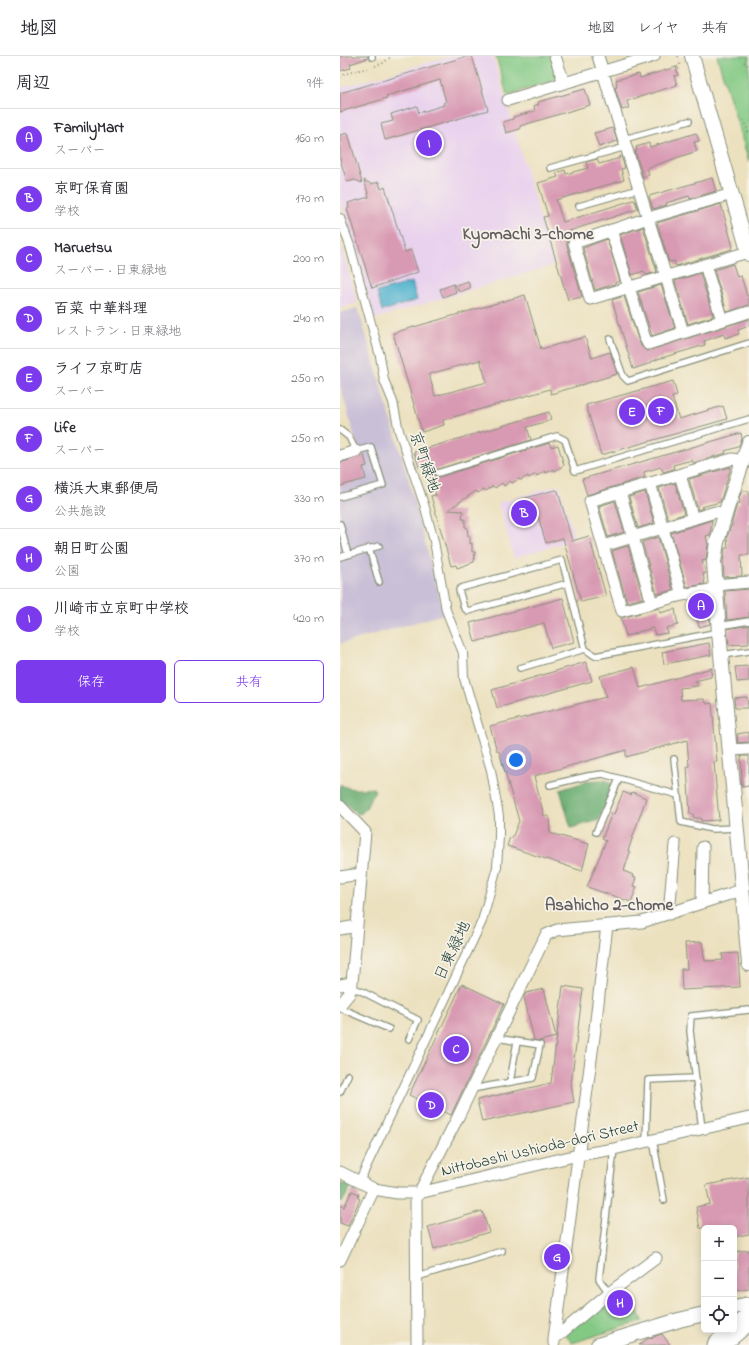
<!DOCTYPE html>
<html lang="ja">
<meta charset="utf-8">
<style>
body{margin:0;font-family:"Indie Flower","Klee One",sans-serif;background:#f7f7f7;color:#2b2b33}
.controls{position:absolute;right:12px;bottom:12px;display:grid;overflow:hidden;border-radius:6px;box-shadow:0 2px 10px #0003}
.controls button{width:36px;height:36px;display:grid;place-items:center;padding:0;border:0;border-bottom:1px solid #e1e1e2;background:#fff;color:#2b2b33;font:20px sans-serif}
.you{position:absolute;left:176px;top:704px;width:14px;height:14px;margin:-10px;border:3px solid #fff;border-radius:50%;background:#1a73e8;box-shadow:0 0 0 6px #1a73e833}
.badge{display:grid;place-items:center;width:26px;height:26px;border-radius:50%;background:#7c3aed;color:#fff;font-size:13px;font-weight:700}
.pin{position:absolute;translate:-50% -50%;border:2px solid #fff;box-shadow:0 1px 4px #0006}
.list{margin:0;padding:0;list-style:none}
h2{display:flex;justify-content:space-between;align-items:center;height:52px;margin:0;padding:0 16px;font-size:17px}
h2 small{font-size:13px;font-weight:400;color:#7c7c81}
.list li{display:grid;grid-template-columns:26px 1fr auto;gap:12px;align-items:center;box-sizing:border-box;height:60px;padding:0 16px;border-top:1px solid #e1e1e2}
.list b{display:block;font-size:15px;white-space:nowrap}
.list p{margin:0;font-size:13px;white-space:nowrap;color:#7c7c81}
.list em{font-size:13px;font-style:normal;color:#7c7c81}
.actions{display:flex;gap:8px;padding:12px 16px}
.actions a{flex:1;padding:9px 0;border:1px solid #7c3aed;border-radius:6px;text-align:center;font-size:14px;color:#7c3aed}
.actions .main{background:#7c3aed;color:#fff}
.icon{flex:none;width:22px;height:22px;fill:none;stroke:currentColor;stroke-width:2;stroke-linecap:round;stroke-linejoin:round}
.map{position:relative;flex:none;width:409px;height:1289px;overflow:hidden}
header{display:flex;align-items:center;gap:24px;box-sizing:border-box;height:56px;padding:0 20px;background:#fff;border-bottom:1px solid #e1e1e2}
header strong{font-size:19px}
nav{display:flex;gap:22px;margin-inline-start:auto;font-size:14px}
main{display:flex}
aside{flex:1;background:#fff}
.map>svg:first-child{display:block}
</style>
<header>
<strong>地図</strong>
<nav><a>地図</a><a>レイヤ</a><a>共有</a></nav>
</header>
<main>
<aside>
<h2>周辺<small>9件</small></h2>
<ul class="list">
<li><span class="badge">A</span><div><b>FamilyMart</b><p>スーパー</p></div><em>160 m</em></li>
<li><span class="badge">B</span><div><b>京町保育園</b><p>学校</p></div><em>170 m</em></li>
<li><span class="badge">C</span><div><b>Maruetsu</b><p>スーパー · 日東緑地</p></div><em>200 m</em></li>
<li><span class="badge">D</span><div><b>百菜 中華料理</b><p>レストラン · 日東緑地</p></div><em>240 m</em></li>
<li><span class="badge">E</span><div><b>ライフ京町店</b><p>スーパー</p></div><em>250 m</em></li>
<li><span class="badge">F</span><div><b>Life</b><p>スーパー</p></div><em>250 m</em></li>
<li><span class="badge">G</span><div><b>横浜大東郵便局</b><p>公共施設</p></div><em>330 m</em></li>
<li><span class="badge">H</span><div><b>朝日町公園</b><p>公園</p></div><em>370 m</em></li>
<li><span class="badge">I</span><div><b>川崎市立京町中学校</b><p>学校</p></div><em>420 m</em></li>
</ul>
<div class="actions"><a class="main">保存</a><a>共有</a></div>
</aside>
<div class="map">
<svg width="409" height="1289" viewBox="0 0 409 1289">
<rect width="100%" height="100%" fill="#f7f3e8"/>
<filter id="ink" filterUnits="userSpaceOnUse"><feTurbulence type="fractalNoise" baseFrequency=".025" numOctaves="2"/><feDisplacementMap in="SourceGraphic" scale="8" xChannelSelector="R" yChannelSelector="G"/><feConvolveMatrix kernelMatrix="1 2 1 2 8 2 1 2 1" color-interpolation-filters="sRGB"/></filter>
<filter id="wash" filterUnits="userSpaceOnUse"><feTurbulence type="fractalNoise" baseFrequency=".012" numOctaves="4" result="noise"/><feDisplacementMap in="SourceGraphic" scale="16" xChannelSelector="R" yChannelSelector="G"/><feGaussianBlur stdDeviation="0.9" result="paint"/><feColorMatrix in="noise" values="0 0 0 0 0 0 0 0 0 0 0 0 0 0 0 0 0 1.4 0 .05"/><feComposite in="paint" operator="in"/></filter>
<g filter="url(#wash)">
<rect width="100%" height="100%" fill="#ece1bf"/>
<path fill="#e9d2ee" d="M 111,0 L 153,0 L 214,209 L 34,263 L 0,142 L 0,32 Z
M 0,185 L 17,247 L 0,252 Z
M 219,429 L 235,483 L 174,502 L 158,447 Z"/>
<path fill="#c9bfd7" d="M 18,252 L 69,425 L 104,558 L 0,588 L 0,404 L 20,399 L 0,329 L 0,257 Z"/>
<path fill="#83c984" stroke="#51835c" d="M 156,0 L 212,0 L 219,23 L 167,39 Z
M 377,0 L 409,0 L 409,106 Z
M 288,1230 L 302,1265 L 232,1287 L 225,1278 Z"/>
<path fill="#6aad72" stroke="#447553" d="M 259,724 L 266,724 L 274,729 L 259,764 L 231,772 L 220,734 L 248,725 Z
M 0,728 C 10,735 22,733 33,732 L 35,734 C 34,738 32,740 30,743 C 27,750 27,753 20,758 L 16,757 L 0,743 Z
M 0,1126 L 11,1131 L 2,1147 L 0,1146 Z"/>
<path fill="#51b3cf" stroke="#387882" d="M 72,226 L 77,244 L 42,255 L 37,236 Z"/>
<g id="blocks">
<path fill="#d899b2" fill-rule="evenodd" d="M 0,0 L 28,0 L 28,2 L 10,8 L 11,12 L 0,15 Z
M 128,0 L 132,0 L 148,54 L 45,84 L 41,68 L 53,65 L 51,58 L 77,50 L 79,57 L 104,49 L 103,47 L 106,46 L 100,24 L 46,40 L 47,42 L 0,56 L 0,37 Z
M 336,11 L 338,19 L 334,20 L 337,29 L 287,45 L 289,52 L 282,54 L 275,32 L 277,31 L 276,24 L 299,18 L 300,22 Z
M 245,33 L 250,49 L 180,70 L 180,73 L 166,77 L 163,66 L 173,63 L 173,61 L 195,55 L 194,50 L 199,48 L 198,46 Z
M 273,72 L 277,85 L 259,91 L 254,77 Z
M 8,77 L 22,127 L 15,124 L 7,126 L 0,103 L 0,79 Z
M 356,77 L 359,85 L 354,86 L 357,95 L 307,112 L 309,119 L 303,121 L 295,95 L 297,95 L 296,91 L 309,87 L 310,91 Z
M 281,100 L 285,112 L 281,113 L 284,124 L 216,144 L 223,166 L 293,144 L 295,145 L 298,153 L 229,175 L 230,181 L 227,185 L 227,189 L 242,241 L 228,244 L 203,161 L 208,160 L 198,127 L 218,121 L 216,117 L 225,114 L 226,118 L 248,112 L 246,106 L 257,103 L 259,108 L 280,102 L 279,101 Z
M 372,122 L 376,135 L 350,143 L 349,140 L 326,147 L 327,149 L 313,153 L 309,140 Z
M 24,124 L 31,128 L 39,126 L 41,133 L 45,131 L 65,196 L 71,194 L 78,216 L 32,232 L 7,153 L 9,152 L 8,147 L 29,141 Z
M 381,148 L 393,191 L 391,192 L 392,193 L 336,210 L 334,205 L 329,206 L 317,167 Z
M 303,171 L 317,216 L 306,219 L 304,215 L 292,219 L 280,179 Z
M 267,183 L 280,225 L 275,227 L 275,228 L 255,234 L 243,192 Z
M 393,208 L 397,221 L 401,220 L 407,240 L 409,240 L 409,249 L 387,256 L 374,214 Z
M 360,217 L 373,260 L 348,268 L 335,225 Z
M 128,225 L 130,232 L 119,236 L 116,229 Z
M 114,228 L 116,236 L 103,241 L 100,233 Z
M 321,229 L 335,272 L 312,280 L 298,236 Z
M 185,239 L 201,293 L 245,281 L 252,302 L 270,296 L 277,318 L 211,338 L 210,333 L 103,364 L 104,369 L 82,376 L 53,277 ZM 140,304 L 147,326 L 95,340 L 89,318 Z
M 284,240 L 298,283 L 302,291 L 307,295 L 409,263 L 409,270 L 398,274 L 399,278 L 385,282 L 384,278 L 364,285 L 365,289 L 318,303 L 311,306 L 311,307 L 293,313 L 272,244 Z
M 333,325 L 337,339 L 332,341 L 339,363 L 383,350 L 387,363 L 261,399 L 246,349 Z
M 209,356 L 211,364 L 187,371 L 191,384 L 95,414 L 95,420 L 99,421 L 209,387 L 211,391 L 218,389 L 224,409 L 215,415 L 214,413 L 206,417 L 205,415 L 197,420 L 196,418 L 189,422 L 188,420 L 181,424 L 179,423 L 172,427 L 170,425 L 164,430 L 162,427 L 155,432 L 153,430 L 146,435 L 144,433 L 138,437 L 136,435 L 108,454 L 123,455 L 122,463 L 125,463 L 125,471 L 127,471 L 128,480 L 130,480 L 130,488 L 132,487 L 132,496 L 135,496 L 134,506 L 117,512 L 116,509 L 111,510 L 91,440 L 96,439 L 87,409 L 79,411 L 74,396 Z
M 401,377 L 402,383 L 398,391 L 385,395 L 386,397 L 353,407 L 352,404 L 333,409 L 334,413 L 323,416 L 321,411 L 304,416 L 305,421 L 247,439 L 242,423 Z
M 24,399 L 27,410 L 23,411 L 26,423 L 0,430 L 0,407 Z
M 391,411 L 380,446 L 361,451 L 363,452 L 358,454 L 349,423 Z
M 335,427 L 344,458 L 328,463 L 319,432 Z
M 215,434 L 218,435 L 232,485 L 249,480 L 266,540 L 241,546 L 223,482 L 206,487 L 197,457 L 183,461 L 178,444 Z
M 402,435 L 409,435 L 409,499 L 401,499 L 402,520 L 384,521 L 383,506 L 385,492 L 388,492 L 387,481 L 391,470 L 392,470 L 392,466 L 397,448 L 400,448 L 399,442 Z
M 305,436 L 314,467 L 298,472 L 289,441 Z
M 275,445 L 284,476 L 268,481 L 259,450 Z
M 372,464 L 370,479 L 366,480 L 368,489 L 366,504 L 362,505 L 366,517 L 363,518 L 365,528 L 347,531 L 331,477 Z
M 318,481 L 333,534 L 317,538 L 302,486 Z
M 288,490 L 303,542 L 287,546 L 272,495 Z
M 409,533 L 409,561 L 387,564 L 385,535 Z
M 223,542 L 234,586 L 211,592 L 204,567 L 135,586 L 130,567 Z
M 365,542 L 370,568 L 359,571 L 353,544 Z
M 319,552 L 320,557 L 335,553 L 338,569 L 326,572 L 328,577 L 315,579 L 313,572 L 298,576 L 298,577 L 286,580 L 281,562 Z
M 409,569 L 409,588 L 389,589 L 387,573 Z
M 369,587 L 371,599 L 324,608 L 322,596 Z
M 246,606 L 252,625 L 157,652 L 152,634 Z
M 409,610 L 409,625 L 397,626 L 395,611 Z
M 294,611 L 300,632 L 372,612 L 371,621 L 355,625 L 358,630 L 340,632 L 341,644 L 364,643 L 367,648 L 372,647 L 377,706 L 374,706 L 379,764 L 361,765 L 361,762 L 354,762 L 353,758 L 350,758 L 347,711 L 349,710 L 347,684 L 286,701 L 286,694 L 194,720 L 204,760 L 209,760 L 210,777 L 249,788 L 242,815 L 167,790 L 170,781 L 172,782 L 179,765 L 159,695 L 157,695 L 150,670 L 266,641 L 260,620 Z
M 407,641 L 408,652 L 395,652 L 394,642 Z
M 409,676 L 409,686 L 398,687 L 397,678 Z
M 401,700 L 409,700 L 409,730 L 402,731 Z
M 283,736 L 291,739 L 292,736 L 306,742 L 288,795 L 290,796 L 284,815 L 293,819 L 292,821 L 296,822 L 293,830 L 297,831 L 291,846 L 247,831 L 266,785 L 262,783 L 272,757 L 274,758 Z
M 362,886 L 365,905 L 383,904 L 382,898 L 398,897 L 400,931 L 342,934 L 341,913 L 347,913 L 345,887 Z
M 122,928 L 164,948 L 111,1059 L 69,1039 Z
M 223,930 L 243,933 L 231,1028 L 234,1046 L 142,1066 L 137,1044 L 211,1027 Z
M 204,933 L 216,981 L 199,985 L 194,984 L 184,941 L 186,937 Z
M 409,1121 L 409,1178 L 394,1181 L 394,1172 L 360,1172 L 356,1151 L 370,1148 L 366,1129 Z
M 12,1135 L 19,1138 L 18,1142 L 20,1143 L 8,1170 L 0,1167 L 0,1149 L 4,1151 Z
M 142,1155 L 149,1176 L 94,1193 L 88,1171 Z
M 409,1194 L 409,1233 L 394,1235 L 394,1196 Z
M 322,1278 L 330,1289 L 299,1289 L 307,1283 Z"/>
</g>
</g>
<g filter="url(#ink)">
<use href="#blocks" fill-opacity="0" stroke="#868f7a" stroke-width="1"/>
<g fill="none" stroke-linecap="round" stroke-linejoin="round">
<defs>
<path id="service" d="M 32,0 L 32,1
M 284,83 L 349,65
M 210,112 L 286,91
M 239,150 L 299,133
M 270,283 L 283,320 L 288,325 L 409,287
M 0,374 L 9,381 L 16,395 L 31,391 L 43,429 L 0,441
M 98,417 L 217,380 L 225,384 L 235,415 L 409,363
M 0,468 L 8,499
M 29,492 L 39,526
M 0,501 L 39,490
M 228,527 L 128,555 L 124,552 L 119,534 L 121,532 L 222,504 L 245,593 L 255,600 L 379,576
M 379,570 L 409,565
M 382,599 L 409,595
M 180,612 L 245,593
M 334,703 L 341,766 L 372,773 L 397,772
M 210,729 L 248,720 L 263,718 L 338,739
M 256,776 L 279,723
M 10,933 L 19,934 L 78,964 L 69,983
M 0,952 L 49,973
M 170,1026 L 177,986
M 132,1033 L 193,1022 L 200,989 L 156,982
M 0,1036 L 8,1019
M 362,1073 L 350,975 L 351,960 L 409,954
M 313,1084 L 324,1144
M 306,1086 L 308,1024 L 355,1022
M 77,1221 L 162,1195
M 269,1237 L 259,1223 L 274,1093"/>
<path id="pedestrian" d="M 0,162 L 10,190 L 40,300 L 44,324 L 53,346 L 59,375 L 84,448 L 94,485 L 106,554 L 123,597 L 124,622 L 151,714 L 159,760 L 159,781 L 157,811 L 142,865 L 19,1126"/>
<path id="minor" d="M 215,0 L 224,27
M 258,0 L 343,276
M 168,44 L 314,0
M 392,138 L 308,162 L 234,187 L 250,243 L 408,196
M 271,174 L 304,280 L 308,288 L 409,256
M 365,209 L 382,264
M 0,400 L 16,395
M 340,419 L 353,463
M 310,427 L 342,539
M 280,436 L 312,547
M 263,490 L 375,456 L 385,458
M 375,529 L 409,526
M 376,533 L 342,539 L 282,555 L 250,445 L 392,403 L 403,405
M 389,694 L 409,693
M 0,750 L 25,776 L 12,927 L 9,938 L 0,949
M 0,821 L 21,818
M 362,847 L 363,791
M 329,858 L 335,788
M 0,873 L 17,870
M 0,929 L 12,927
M 0,1116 L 34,1133 L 57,1137 L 79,1137 L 238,1099 L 274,1093 L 409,1062
M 0,1204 L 34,1133
M 214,1283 L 255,973 L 267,869
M 214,1287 L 214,1283 L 269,1237 L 316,1202
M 77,1289 L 76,1143 L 118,1061 L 206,879 L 217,874 L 302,866 L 402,834"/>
<path id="tertiary" d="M 352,0 L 409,198
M 409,387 L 387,452 L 377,486 L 374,506 L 379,576 L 409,908
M 394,1251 L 409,1248
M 258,1289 L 339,1264 L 364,1258"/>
<path id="motorway" d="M 378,1289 L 409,1263"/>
</defs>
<use href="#service" stroke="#868f7a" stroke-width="8"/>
<use href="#pedestrian" stroke="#868f7a" stroke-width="10"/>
<use href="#minor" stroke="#868f7a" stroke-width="13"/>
<use href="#tertiary" stroke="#868f7a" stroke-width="16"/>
<use href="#motorway" stroke="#868f7a" stroke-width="23"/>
<path stroke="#868f7a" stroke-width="2" stroke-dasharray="1 3" stroke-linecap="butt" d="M 338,0 L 340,9 L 337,11 L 337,13 L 341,12
M 404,6 L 409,10
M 35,10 L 43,7 L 52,0
M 0,21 L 8,17 L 28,12
M 404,64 L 409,79"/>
<use href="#service" stroke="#fff" stroke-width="5.5"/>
<use href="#pedestrian" stroke="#fff" stroke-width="8"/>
<use href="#minor" stroke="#fff" stroke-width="11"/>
<use href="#tertiary" stroke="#fff" stroke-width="14"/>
<use href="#motorway" stroke="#fff" stroke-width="21"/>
</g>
</g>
<g text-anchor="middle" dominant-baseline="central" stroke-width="3.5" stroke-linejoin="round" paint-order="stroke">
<g font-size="16" fill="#1f3d34" stroke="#f7f3e8">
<text transform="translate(84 406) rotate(71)">京町緑地</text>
<text transform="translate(113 895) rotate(-65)">日東緑地</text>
<text transform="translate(200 1093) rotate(-13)">Nittobashi Ushioda-dori Street</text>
</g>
<g font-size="17" font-weight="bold" fill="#605d60" stroke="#f7f3e8">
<text x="188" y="178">Kyomachi 3-chome</text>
<text x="269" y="849">Asahicho 2-chome</text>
</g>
</g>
</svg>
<div class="controls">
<button>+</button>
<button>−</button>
<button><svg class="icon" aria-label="locate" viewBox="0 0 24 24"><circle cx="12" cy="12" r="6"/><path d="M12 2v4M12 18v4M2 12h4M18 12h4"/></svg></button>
</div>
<div class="you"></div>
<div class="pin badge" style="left:361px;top:550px">A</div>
<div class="pin badge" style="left:184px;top:457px">B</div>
<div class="pin badge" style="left:116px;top:993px">C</div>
<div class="pin badge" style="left:91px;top:1049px">D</div>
<div class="pin badge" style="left:292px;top:356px">E</div>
<div class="pin badge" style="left:321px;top:355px">F</div>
<div class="pin badge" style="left:217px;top:1201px">G</div>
<div class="pin badge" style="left:280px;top:1247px">H</div>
<div class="pin badge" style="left:89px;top:87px">I</div>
</div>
</main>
